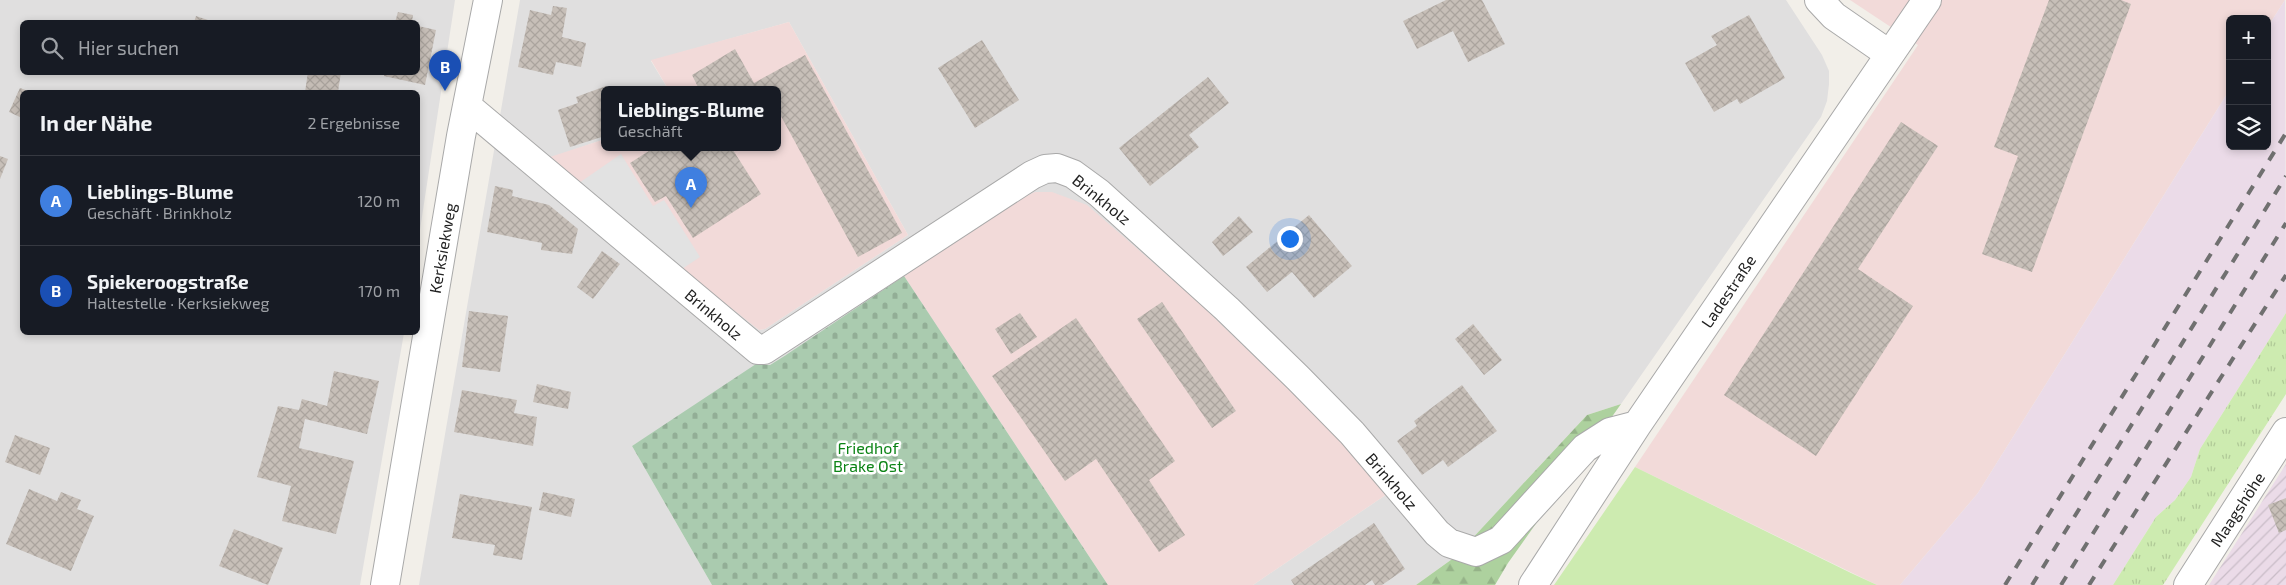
<!DOCTYPE html>
<html lang="de">
<meta charset="utf-8">
<style>
body{margin:0;font-family:"Exo 2",sans-serif;background:#20242c;color:#f1f3f6}
.controls{position:absolute;right:15px;top:15px;display:grid;overflow:hidden;border-radius:8px;box-shadow:0 2px 8px #0003}
.controls button{width:45px;height:45px;display:grid;place-items:center;padding:0;border:0;border-bottom:1px solid #363941;background:#171b24;color:#f1f3f6;font:25px sans-serif}
.you{position:absolute;left:1289px;top:238px;width:18px;height:18px;margin:-12px;border:4px solid #fff;border-radius:50%;background:#1a73e8;box-shadow:0 0 0 8px #1a73e833}
.badge{display:grid;place-items:center;width:32px;height:32px;border-radius:50%;background:#8c9099;color:#fff;font-size:16px;font-weight:700}
.pin{position:absolute;translate:-50% -41px;filter:drop-shadow(0 1px 2px #0008)}
.pin::after{content:'';position:absolute;top:26px;width:18px;height:15px;background:inherit;clip-path:polygon(0 0,100% 0,50% 100%)}
.popup{position:absolute;left:601px;top:86px;width:180px;height:65px;box-sizing:border-box;display:grid;place-content:center;border-radius:8px;background:#171b24;filter:drop-shadow(0 1px 4px #0005);font-size:16px;white-space:nowrap;color:#9ea1a6}
.popup b{font-size:19px;color:#f1f3f6}
.popup::after{content:'';position:absolute;left:50%;top:100%;margin-left:-10px;border:10px solid transparent;border-top-color:#171b24}
.list{margin:0;padding:0;list-style:none}
h2{display:flex;justify-content:space-between;align-items:center;height:65px;margin:0;padding:0 20px;font-size:21px}
h2 small{font-size:16px;font-weight:400;color:#9ea1a6}
.list li{display:grid;grid-template-columns:32px 1fr auto;gap:15px;align-items:center;box-sizing:border-box;height:90px;padding:0 20px;border-top:1px solid #363941}
.list b{display:block;font-size:19px;white-space:nowrap}
.list p{margin:0;font-size:16px;white-space:nowrap;color:#9ea1a6}
.list em{font-size:16px;font-style:normal;color:#9ea1a6}
.icon{flex:none;width:28px;height:28px;fill:none;stroke:currentColor;stroke-width:2;stroke-linecap:round;stroke-linejoin:round}
.map{position:relative;flex:none;width:2286px;height:585px;overflow:hidden}
.search{position:absolute;background:#171b24;box-shadow:0 2px 8px #0003;left:20px;top:20px;width:400px;height:55px;display:flex;align-items:center;gap:12px;box-sizing:border-box;padding:0 18px;border-radius:8px;color:#9ea1a6;font-size:19px}
.panel{position:absolute;background:#171b24;box-shadow:0 2px 8px #0003;left:20px;top:90px;width:400px;height:245px;border-radius:8px}
.map>svg:first-child{display:block}
</style>
<div class="map">
<svg width="2286" height="585" viewBox="0 0 2286 585">
<defs>
<pattern id="industrial-furrows" width="10" height="10" patternUnits="userSpaceOnUse" patternTransform="scale(1.25)"><rect width="10" height="10" fill="#ebdbe8"/><path d="M-1 1l2-2M0 10L10 0M9 11l2-2" fill="none" stroke="#c9bcc7"/></pattern>
<pattern id="grass-tufts" width="24" height="20" patternUnits="userSpaceOnUse" patternTransform="scale(1.25)"><rect width="24" height="20" fill="#cdebb0"/><path d="M3 7l-1-3M5 7V3M7 7l1-3M15 17l-1-3M17 17v-4M19 17l1-3" fill="none" stroke="#b0c997"/></pattern>
<pattern id="forest-firs" width="22" height="20" patternUnits="userSpaceOnUse" patternTransform="scale(1.25)"><rect width="22" height="20" fill="#add19e"/><path d="M5 1l3.5 6h-7zM16 11l3.5 6h-7z" fill="#95b388"/></pattern>
<pattern id="cemetery-stones" width="16" height="16" patternUnits="userSpaceOnUse" patternTransform="scale(1.25)"><rect width="16" height="16" fill="#aacbaf"/><path d="M2 7V4a2 2 0 0 1 4 0v3zM10 15v-3a2 2 0 0 1 4 0v3z" fill="#92ae96"/></pattern>
<pattern id="building-cross-hatch" width="8" height="8" patternUnits="userSpaceOnUse" patternTransform="scale(1.25)"><rect width="8" height="8" fill="#c7bfb8"/><path d="M0 0l8 8M0 8l8-8" fill="none" stroke="#aba49e"/></pattern>
</defs>
<rect width="100%" height="100%" fill="#f2efe9"/>
<path fill="#e0dfdf" fill-rule="evenodd" d="M 0,0 L 455,0 L 418,243 L 418,92 L 22,92 L 22,332 L 404,333 L 360,585 L 0,585 ZM 22,22 L 418,22 L 418,72 L 22,72 Z
M 520,0 L 1786,0 L 1822,55 L 1829,71 L 1829,84 L 1827,101 L 1821,117 L 1621,404 L 1587,415 L 1455,557 L 1416,585 L 1253,585 L 1387,494 L 786,355 L 770,365 L 762,366 L 632,446 L 712,585 L 419,585 ZM 789,22 L 908,235 L 765,329 L 759,330 L 550,158 L 605,139 L 605,89 L 668,89 L 651,61 Z"/>
<path fill="#f2dad9" d="M 1850,0 L 2285,0 L 2267,28 L 2267,19 L 2230,19 L 2230,89 L 1978,493 L 1900,585 L 1877,585 L 1635,467 L 1918,45 Z
M 789,22 L 908,235 L 765,329 L 759,330 L 682,269 L 550,157 L 605,139 L 605,147 L 777,147 L 777,89 L 668,89 L 651,60 Z
M 1035,192 L 1052,192 L 1087,205 L 1117,231 L 1197,301 L 1340,439 L 1387,494 L 1253,585 L 1108,585 L 904,276 L 1018,200 Z"/>
<path fill="url(#industrial-furrows)" d="M 2286,464 L 2286,585 L 2209,585 Z"/>
<path fill="#ebdbe8" d="M 2285,0 L 2286,313 L 2200,449 L 2191,477 L 2175,500 L 2156,517 L 2113,585 L 1900,585 L 1978,493 L 2230,89 L 2230,146 L 2267,146 L 2267,28 Z"/>
<path fill="url(#grass-tufts)" d="M 2286,313 L 2286,394 L 2163,585 L 2113,585 L 2156,517 L 2175,500 L 2191,477 L 2200,449 Z"/>
<path fill="url(#forest-firs)" d="M 1621,404 L 1508,563 L 1495,585 L 1416,585 L 1455,557 L 1587,415 Z"/>
<path fill="url(#cemetery-stones)" d="M 904,276 L 1108,585 L 712,585 L 632,446 L 756,364 L 770,365 L 786,355 Z"/>
<path fill="#cdebb0" d="M 1635,467 L 1851,573 L 1877,585 L 1554,585 Z"/>
<path fill="#e2e2e2" d="M 621,154 L 653,206 L 664,200 L 700,257 L 682,269 L 579,183 Z"/>
<path fill="url(#building-cross-hatch)" d="M 1446,0 L 1482,0 L 1505,44 L 1468,62 L 1453,31 L 1417,49 L 1403,21 Z
M 2049,0 L 2121,0 L 2131,4 L 2032,272 L 1982,254 L 2018,156 L 1994,147 Z
M 553,6 L 567,8 L 562,37 L 586,43 L 581,67 L 556,62 L 553,75 L 518,67 L 530,10 L 551,15 Z
M 398,12 L 413,15 L 412,22 L 395,22 Z
M 1749,15 L 1785,78 L 1740,104 L 1737,99 L 1714,112 L 1685,63 L 1717,45 L 1711,36 Z
M 196,16 L 214,22 L 194,22 Z
M 418,26 L 436,30 L 425,85 L 384,76 L 385,72 L 418,72 Z
M 982,40 L 1019,100 L 975,128 L 938,68 Z
M 735,49 L 754,83 L 805,55 L 902,233 L 858,257 L 777,109 L 777,89 L 699,89 L 692,75 Z
M 308,72 L 341,72 L 338,92 L 305,92 Z
M 1208,77 L 1229,103 L 1189,135 L 1199,147 L 1150,186 L 1119,148 Z
M 606,86 L 605,136 L 570,147 L 558,110 L 578,103 L 576,97 Z
M 20,88 L 31,92 L 22,92 L 22,118 L 9,112 Z
M 1901,122 L 1938,146 L 1858,269 L 1913,306 L 1816,456 L 1724,395 Z
M 655,147 L 731,147 L 761,194 L 693,238 L 666,196 L 655,202 L 630,163 Z
M 0,156 L 8,159 L 0,179 Z
M 495,186 L 513,190 L 512,196 L 549,205 L 578,229 L 572,254 L 541,250 L 542,243 L 487,232 Z
M 1309,215 L 1352,266 L 1314,298 L 1292,272 L 1267,292 L 1246,267 Z
M 1239,216 L 1253,232 L 1223,256 L 1212,242 Z
M 602,251 L 620,264 L 593,299 L 577,287 Z
M 1162,302 L 1236,411 L 1212,428 L 1137,319 Z
M 469,311 L 508,316 L 500,372 L 462,367 Z
M 1020,313 L 1037,337 L 1011,354 L 995,329 Z
M 1076,318 L 1175,461 L 1149,480 L 1185,535 L 1159,552 L 1096,459 L 1065,481 L 992,376 Z
M 1473,324 L 1502,360 L 1484,375 L 1455,339 Z
M 334,371 L 379,381 L 367,434 L 305,419 L 299,448 L 354,461 L 336,534 L 282,521 L 291,486 L 257,477 L 278,406 L 299,410 L 302,399 L 327,406 Z
M 537,384 L 571,392 L 568,409 L 533,402 Z
M 1462,385 L 1497,431 L 1448,467 L 1443,460 L 1422,475 L 1397,441 L 1417,426 L 1414,421 Z
M 462,390 L 517,400 L 514,413 L 537,417 L 533,446 L 454,432 Z
M 15,435 L 50,448 L 40,475 L 5,462 Z
M 29,489 L 57,501 L 61,492 L 81,500 L 77,509 L 94,516 L 71,571 L 6,544 Z
M 543,492 L 575,499 L 571,517 L 539,510 Z
M 460,494 L 532,507 L 522,560 L 493,555 L 495,545 L 452,538 Z
M 2286,498 L 2286,530 L 2279,533 L 2268,505 Z
M 1374,523 L 1405,569 L 1382,585 L 1375,585 L 1372,580 L 1365,585 L 1294,585 L 1291,580 Z
M 234,529 L 283,548 L 268,585 L 219,566 Z"/>
<g fill="none" stroke-linecap="round" stroke-linejoin="round">
<defs>
<path id="minor" d="M 1819,0 L 1834,16 L 1889,54
M 467,106 L 758,350 L 764,350 L 1032,175 L 1045,169 L 1057,168 L 1073,174 L 1099,193 L 1227,309 L 1298,378 L 1352,433 L 1437,533 L 1449,543 L 1476,552 L 1501,540 L 1585,448 L 1610,432 L 1637,425
M 385,585 L 461,136 L 488,0
M 1533,585 L 1637,425 L 1927,0
M 2188,585 L 2286,432"/>
</defs>
<use href="#minor" stroke="#a9a9a9" stroke-width="30"/>
<use href="#minor" stroke="#fff" stroke-width="28"/>
<path stroke="#707070" stroke-width="4" stroke-dasharray="10 10" stroke-linecap="butt" d="M 2005,585 L 2286,133
M 2032,585 L 2286,176
M 2061,585 L 2286,223
M 2089,585 L 2286,275"/>
</g>
<g text-anchor="middle" dominant-baseline="central" stroke-width="5" stroke-linejoin="round" paint-order="stroke">
<g font-size="16" fill="#222" stroke="#fff">
<text transform="translate(1102 199) rotate(39)">Brinkholz</text>
<text transform="translate(442 248) rotate(-80)">Kerksiekweg</text>
<text transform="translate(1728 291) rotate(-56)">Ladestraße</text>
<text transform="translate(714 314) rotate(40)">Brinkholz</text>
<text transform="translate(1392 481) rotate(49)">Brinkholz</text>
<text transform="translate(2237 509) rotate(-57)">Maagshöhe</text>
</g>
<g font-size="16" fill="#0c8416" stroke="#fff">
<text x="868" y="447">Friedhof<tspan x="868" dy="18">Brake Ost</tspan></text>
</g>
</g>
</svg>
<div class="controls">
<button>+</button>
<button>−</button>
<button><svg class="icon" aria-label="layers" viewBox="0 0 24 24"><path d="M12 4l9 5-9 5-9-5zM3 14l9 5 9-5"/></svg></button>
</div>
<div class="you"></div>
<div class="pin badge" style="left:691px;top:208px;background:#3f7fe0">A</div>
<div class="popup"><b>Lieblings-Blume</b>Geschäft</div>
<div class="pin badge" style="left:445px;top:91px;background:#1a4fb4">B</div>
<div class="search"><svg class="icon" aria-label="search" viewBox="0 0 24 24"><circle cx="10" cy="10" r="6"/><path d="M15 15l6 6"/></svg>Hier suchen</div>
<section class="panel">
<h2>In der Nähe<small>2 Ergebnisse</small></h2>
<ul class="list">
<li><span class="badge" style="background:#3f7fe0">A</span><div><b>Lieblings-Blume</b><p>Geschäft · Brinkholz</p></div><em>120 m</em></li>
<li><span class="badge" style="background:#1a4fb4">B</span><div><b>Spiekeroogstraße</b><p>Haltestelle · Kerksiekweg</p></div><em>170 m</em></li>
</ul>
</section>
</div>
